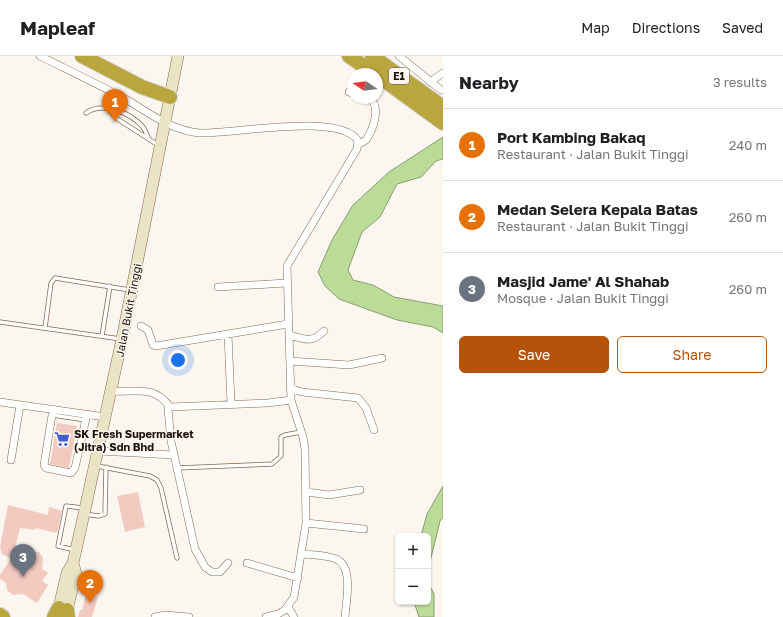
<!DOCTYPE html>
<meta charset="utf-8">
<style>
body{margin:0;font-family:"Golos Text",sans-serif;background:#f2f2f2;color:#202124}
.controls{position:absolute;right:12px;bottom:12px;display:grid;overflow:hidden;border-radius:6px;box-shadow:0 1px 3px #0004}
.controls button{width:36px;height:36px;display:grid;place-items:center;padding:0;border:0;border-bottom:1px solid #e0e0e0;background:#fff;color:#202124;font:20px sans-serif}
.compass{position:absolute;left:347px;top:12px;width:36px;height:36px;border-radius:50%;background:#fff;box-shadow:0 1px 3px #0004;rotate:283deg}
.you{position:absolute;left:178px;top:304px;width:14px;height:14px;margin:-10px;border:3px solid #fff;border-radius:50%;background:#1a73e8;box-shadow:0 0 0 6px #1a73e833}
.badge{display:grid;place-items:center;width:26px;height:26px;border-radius:50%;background:#b45309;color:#fff;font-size:13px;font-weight:700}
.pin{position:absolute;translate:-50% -33px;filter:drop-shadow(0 1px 2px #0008)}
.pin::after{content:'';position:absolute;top:21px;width:14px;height:12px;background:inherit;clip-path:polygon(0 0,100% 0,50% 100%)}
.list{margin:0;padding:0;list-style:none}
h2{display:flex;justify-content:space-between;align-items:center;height:52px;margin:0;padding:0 16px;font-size:17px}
h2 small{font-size:13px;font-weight:400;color:#757577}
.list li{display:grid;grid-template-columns:26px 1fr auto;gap:12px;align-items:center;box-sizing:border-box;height:72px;padding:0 16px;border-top:1px solid #e0e0e0}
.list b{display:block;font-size:15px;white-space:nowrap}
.list p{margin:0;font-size:13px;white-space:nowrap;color:#757577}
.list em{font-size:13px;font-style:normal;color:#757577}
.actions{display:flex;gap:8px;padding:12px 16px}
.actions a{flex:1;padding:9px 0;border:1px solid #b45309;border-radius:6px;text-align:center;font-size:14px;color:#b45309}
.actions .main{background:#b45309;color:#fff}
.map{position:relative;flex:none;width:443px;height:561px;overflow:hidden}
header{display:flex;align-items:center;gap:24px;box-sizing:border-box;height:56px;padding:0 20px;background:#fff;border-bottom:1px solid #e0e0e0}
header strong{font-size:19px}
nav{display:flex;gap:22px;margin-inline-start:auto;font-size:14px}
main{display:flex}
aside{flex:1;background:#fff}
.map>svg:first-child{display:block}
</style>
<header>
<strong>Mapleaf</strong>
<nav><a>Map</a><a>Directions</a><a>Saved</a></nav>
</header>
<main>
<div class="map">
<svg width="443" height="561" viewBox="0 0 443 561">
<rect width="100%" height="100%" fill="#fcf6f0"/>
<path fill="#bbdc99" stroke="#8b9f6e" d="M 443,81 L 443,103 L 436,105 L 421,121 L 397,128 L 380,161 L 362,176 L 348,214 L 353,224 L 373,229 L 394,241 L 443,250 L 443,277 L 433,271 L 397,264 L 339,243 L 325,230 L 318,216 L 332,184 L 353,149 L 389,116 Z
M 443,430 L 443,461 L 440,465 L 428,514 L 428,480 L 421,480 L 427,458 Z
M 428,526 L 434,538 L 434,561 L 419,561 L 414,546 L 428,546 Z"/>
<path fill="#f2cabf" d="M 57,367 L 77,370 L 69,412 L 50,408 Z
M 138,436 L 145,471 L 125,476 L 117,440 Z
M 8,449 L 48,459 L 49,451 L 62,455 L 57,477 L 36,472 L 35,474 L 20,472 L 15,492 L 39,496 L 43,502 L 42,513 L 48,517 L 42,525 L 48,529 L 37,547 L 23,538 L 13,539 L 7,534 L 6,527 L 0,523 L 0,519 L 10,504 L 10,502 L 2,498 L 0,491 Z
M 86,538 L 98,541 L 92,561 L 78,561 L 80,554 L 82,554 Z"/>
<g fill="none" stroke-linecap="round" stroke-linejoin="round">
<defs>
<path id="lane" d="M 109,54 L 116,62 L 158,89
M 86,57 C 102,45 131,57 143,71 C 145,74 147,79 149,83
M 0,266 L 121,283
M 45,272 L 51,227 L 55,222 L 130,234
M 102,280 L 110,230
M 52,359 L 86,364
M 97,410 L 150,420 L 157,424 L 161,432 L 177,502
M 177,412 L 272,408 L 281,400 L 281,381 L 285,379 L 301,376
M 85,458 L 98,460 L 105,458 L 106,411
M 75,494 L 58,490 L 66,450 L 84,452"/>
<path id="street" d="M 40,0 C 70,15 100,29 129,45 C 152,59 173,75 200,77 C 233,78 341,56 358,85 L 357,93 L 287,210 L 291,344 L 303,381 L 305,393 L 306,467 L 294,541 L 285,554 L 278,558 L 266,561
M 399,0 L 441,34
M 430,26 L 443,17
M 349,36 L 353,37
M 359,88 L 366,84 C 373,74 382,50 369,42
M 218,231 L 286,227
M 141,270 L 148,274 L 153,289 L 156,290 L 288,268
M 228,278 L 231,348
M 289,279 C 305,283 311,288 324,275
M 290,305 L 349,309 L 382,302
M 290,332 L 302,336 L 358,342 L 366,352 L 374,374
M 111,335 C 136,337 153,328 170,351
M 0,346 L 105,361
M 53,353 L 44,409 L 46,412 L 71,417 L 75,412 L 87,358
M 98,395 L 174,399
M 11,404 L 20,349
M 307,436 L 329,439 L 360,434
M 306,467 L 364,473
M 302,498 C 312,499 326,499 336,503 C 354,510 346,546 345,561
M 228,507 L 220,516 L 212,516 L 205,511 L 195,493 L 171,385 L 168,353 L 170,351 L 268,347 L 291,344
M 247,507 L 298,522
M 288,551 L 294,561
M 155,561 L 165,559 L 189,561"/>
<path id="secondary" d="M 57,560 L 67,517 L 73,507 L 84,458 L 122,283 L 178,0
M 65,561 L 76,518 L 73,507"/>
<path id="highway" d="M 82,0 L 142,31 L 170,41
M 349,0 L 375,18
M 372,0 L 443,51
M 377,19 L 443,67
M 67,554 L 68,561
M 0,559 L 3,561
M 54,561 L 59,552"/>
</defs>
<use href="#lane" stroke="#826951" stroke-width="5"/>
<use href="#street" stroke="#826951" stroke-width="8"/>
<use href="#secondary" stroke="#826951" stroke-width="12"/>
<use href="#highway" stroke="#d6d4d3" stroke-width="16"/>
<use href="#lane" stroke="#fff" stroke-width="3.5"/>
<use href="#street" stroke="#fff" stroke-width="7"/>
<use href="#secondary" stroke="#eae4c5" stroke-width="11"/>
<use href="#highway" stroke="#baa63e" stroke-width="14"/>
</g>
<defs>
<symbol id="supermarket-bare" viewBox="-9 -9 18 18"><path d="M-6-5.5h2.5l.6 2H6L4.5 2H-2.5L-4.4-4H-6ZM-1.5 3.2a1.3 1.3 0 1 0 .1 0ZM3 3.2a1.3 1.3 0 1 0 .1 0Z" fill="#435dd1" stroke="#fcf6f0" stroke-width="2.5" paint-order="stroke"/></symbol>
</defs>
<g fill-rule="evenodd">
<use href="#supermarket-bare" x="51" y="372" width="22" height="22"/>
</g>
<g text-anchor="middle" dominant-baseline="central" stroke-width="3" stroke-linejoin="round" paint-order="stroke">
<rect fill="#fcf6f0" stroke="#5f564e" stroke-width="1" x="389" y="12" width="20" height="16" rx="3"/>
<g font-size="10" font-weight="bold" fill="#1c1208">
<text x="399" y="20">E1</text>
</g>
<g font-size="11" fill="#1c1208" stroke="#fcf6f0">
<text transform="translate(128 254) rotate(-79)">Jalan Bukit Tinggi</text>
</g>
<g font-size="11" font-weight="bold" fill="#1c1208" stroke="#fcf6f0" text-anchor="start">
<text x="74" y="377">SK Fresh Supermarket<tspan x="74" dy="13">(Jitra) Sdn Bhd</tspan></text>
</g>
</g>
</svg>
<div class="controls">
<button>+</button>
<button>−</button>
</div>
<svg class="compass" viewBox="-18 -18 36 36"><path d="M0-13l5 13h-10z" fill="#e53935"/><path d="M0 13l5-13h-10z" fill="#757577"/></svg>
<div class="you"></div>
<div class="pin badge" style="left:115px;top:66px;background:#e8710a">1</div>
<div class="pin badge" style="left:90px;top:547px;background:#e8710a">2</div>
<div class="pin badge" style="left:23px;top:521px;background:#6b7280">3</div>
</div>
<aside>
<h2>Nearby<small>3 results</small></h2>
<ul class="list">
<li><span class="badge" style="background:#e8710a">1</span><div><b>Port Kambing Bakaq</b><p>Restaurant · Jalan Bukit Tinggi</p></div><em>240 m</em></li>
<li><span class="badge" style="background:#e8710a">2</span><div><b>Medan Selera Kepala Batas</b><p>Restaurant · Jalan Bukit Tinggi</p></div><em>260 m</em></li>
<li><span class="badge" style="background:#6b7280">3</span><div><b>Masjid Jame' Al Shahab</b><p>Mosque · Jalan Bukit Tinggi</p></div><em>260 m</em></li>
</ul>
<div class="actions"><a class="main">Save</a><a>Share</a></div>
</aside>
</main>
